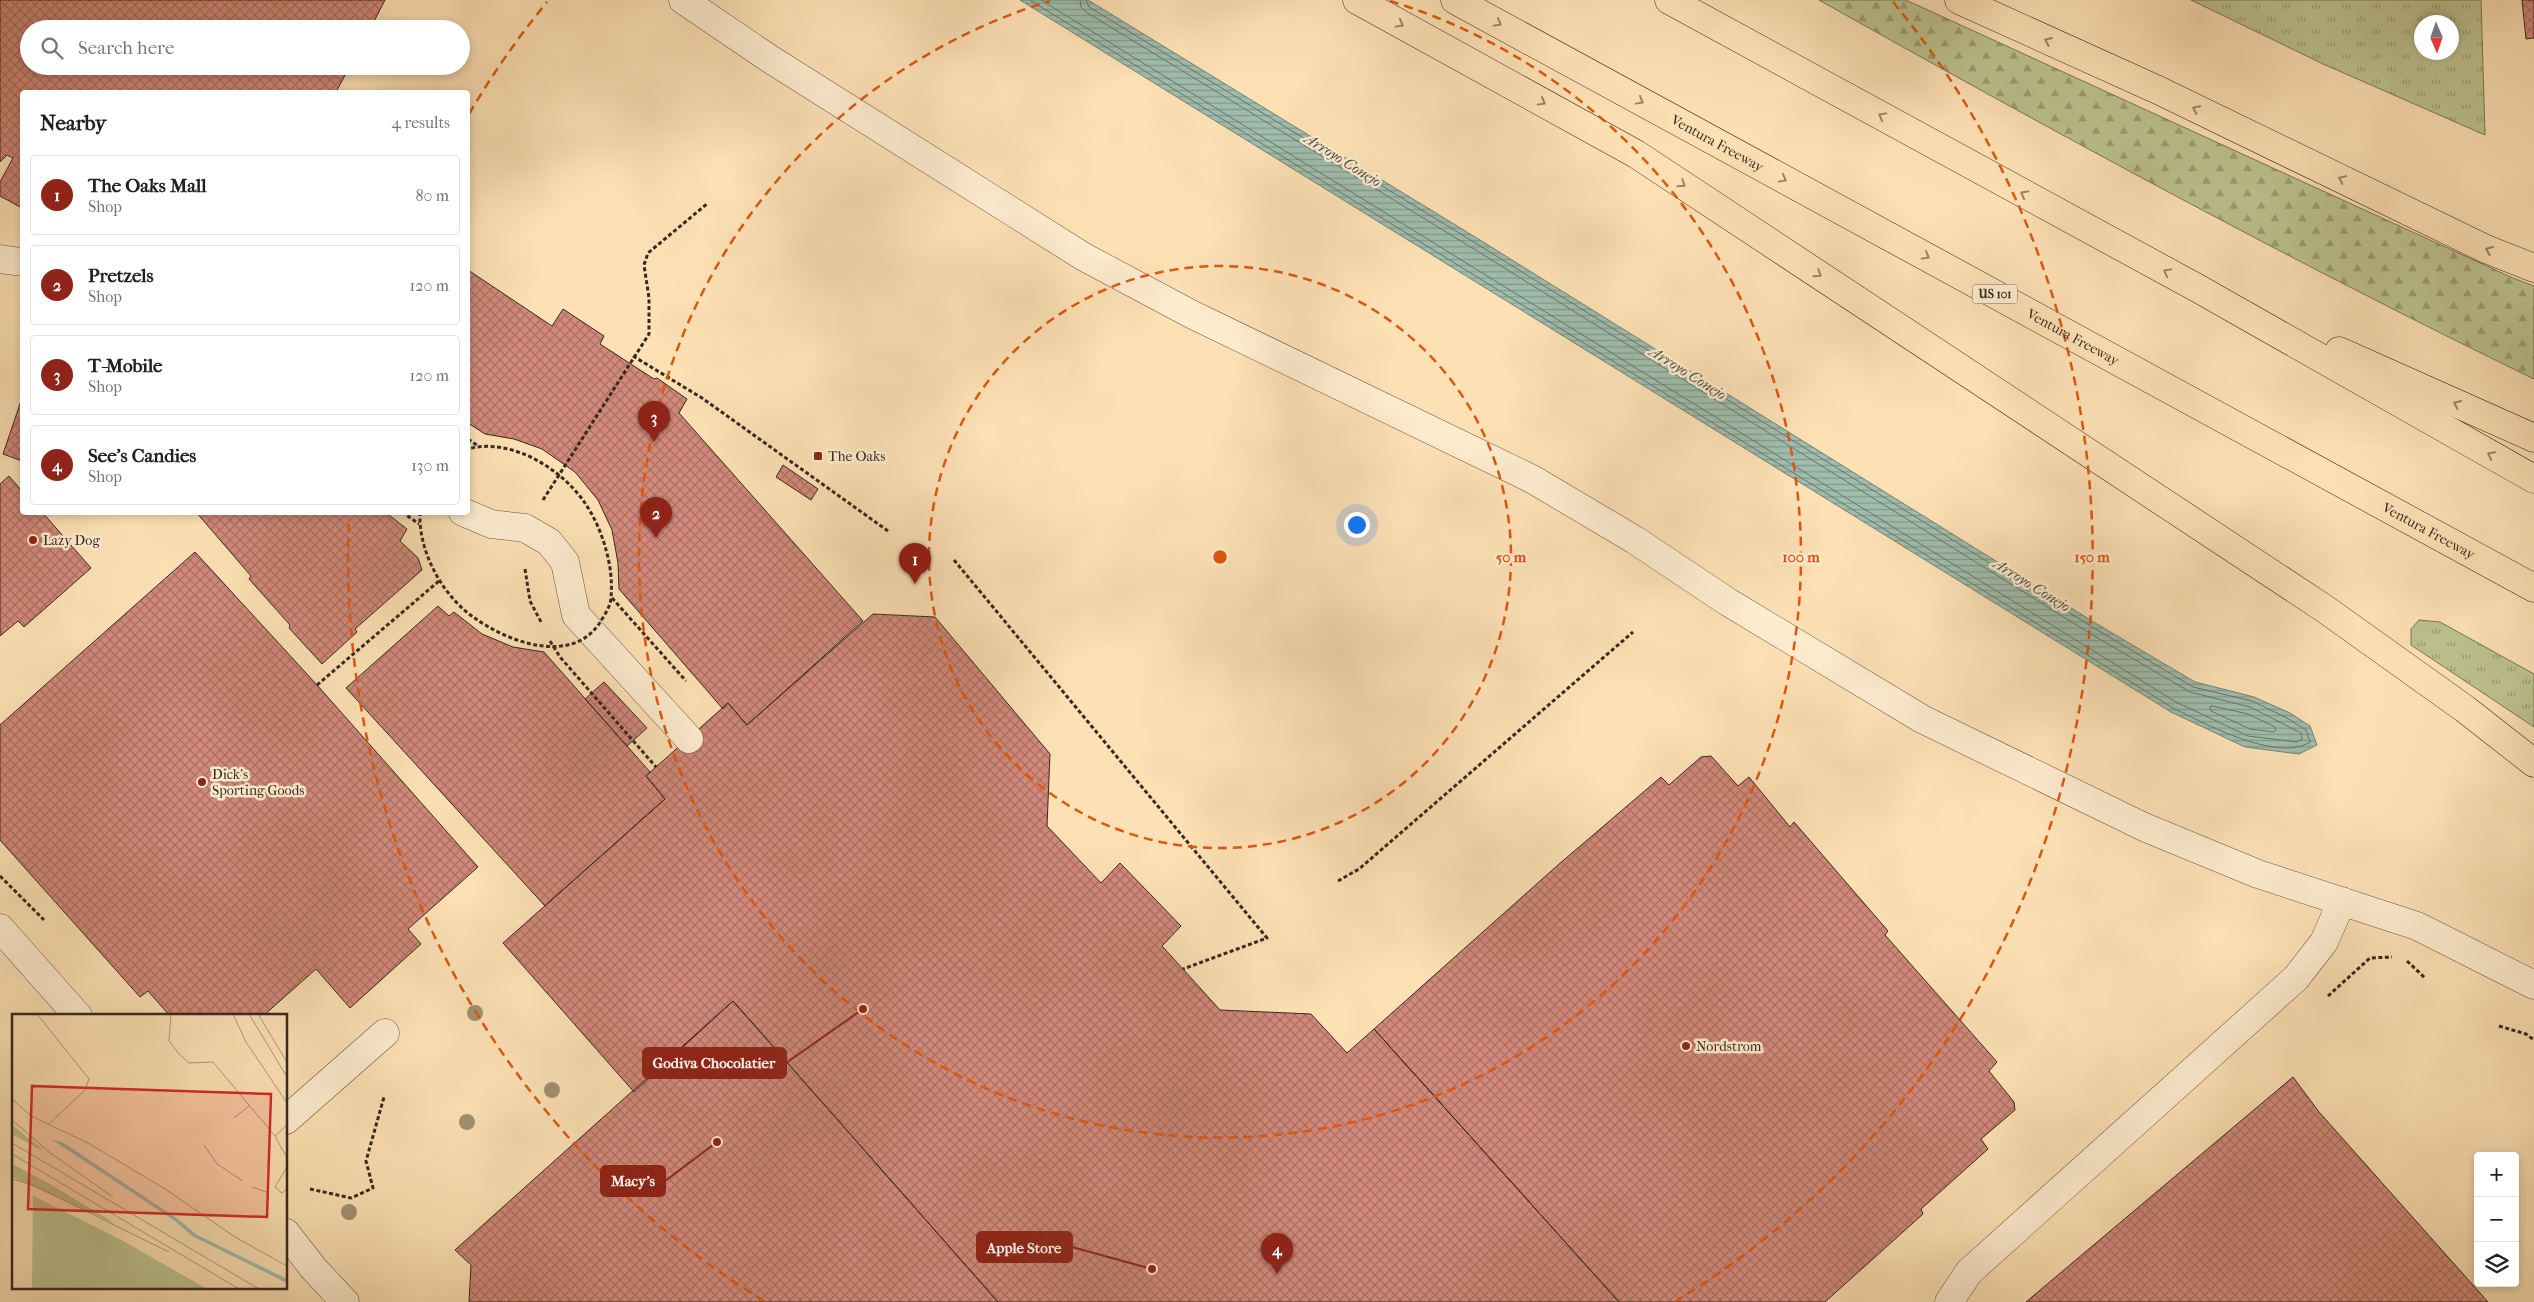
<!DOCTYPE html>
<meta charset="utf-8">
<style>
body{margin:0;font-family:"IM FELL French Canon",serif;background:#f2f2f2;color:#202124}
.controls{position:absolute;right:15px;bottom:15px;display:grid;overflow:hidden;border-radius:5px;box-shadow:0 2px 8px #0003}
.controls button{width:45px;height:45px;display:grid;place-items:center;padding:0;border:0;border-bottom:1px solid #e0e0e0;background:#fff;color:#202124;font:25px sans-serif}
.compass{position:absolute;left:2414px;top:15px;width:45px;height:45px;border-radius:50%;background:#fff;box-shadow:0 2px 8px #0003;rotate:178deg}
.you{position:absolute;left:1356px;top:524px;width:18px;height:18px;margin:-12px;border:4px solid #fff;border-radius:50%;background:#1a73e8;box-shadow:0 0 0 8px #1a73e833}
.badge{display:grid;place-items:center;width:32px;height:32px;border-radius:50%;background:#8f2418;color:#fff;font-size:16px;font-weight:700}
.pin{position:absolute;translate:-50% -41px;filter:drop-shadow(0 1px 2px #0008)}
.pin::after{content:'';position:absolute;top:26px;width:18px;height:15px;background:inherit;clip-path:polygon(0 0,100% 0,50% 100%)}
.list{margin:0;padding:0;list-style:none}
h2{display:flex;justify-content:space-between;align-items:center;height:65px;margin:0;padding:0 20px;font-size:21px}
h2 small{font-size:16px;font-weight:400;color:#757577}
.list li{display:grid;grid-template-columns:32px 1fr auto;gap:15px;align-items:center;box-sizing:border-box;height:80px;margin:0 10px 10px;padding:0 10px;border:1px solid #e0e0e0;border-radius:5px}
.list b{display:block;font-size:19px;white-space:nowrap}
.list p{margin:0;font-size:16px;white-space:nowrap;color:#757577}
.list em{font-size:16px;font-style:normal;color:#757577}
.icon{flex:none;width:28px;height:28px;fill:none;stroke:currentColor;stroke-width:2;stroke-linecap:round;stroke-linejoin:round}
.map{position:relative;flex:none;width:2534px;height:1302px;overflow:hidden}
.search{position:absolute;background:#fff;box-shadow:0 2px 8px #0003;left:20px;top:20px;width:450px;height:55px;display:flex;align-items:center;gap:12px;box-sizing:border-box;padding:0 18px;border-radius:28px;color:#757577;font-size:19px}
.panel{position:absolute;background:#fff;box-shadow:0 2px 8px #0003;left:20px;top:90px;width:450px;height:425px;border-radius:5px}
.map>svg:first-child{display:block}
</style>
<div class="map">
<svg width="2534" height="1302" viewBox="0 0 2534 1302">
<defs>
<pattern id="grass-tufts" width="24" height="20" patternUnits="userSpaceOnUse" patternTransform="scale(1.25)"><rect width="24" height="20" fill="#bdc390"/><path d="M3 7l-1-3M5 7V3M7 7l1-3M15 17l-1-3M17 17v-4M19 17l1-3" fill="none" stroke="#9a9e75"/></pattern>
<pattern id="forest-firs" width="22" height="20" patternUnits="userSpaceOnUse" patternTransform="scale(1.25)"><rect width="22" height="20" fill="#bdc390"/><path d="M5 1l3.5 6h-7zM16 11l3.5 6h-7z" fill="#9a9e75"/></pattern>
<pattern id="water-rules" width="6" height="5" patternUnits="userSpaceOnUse" patternTransform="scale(1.25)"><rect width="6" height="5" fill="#9fbeae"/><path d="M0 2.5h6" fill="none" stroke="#829a8d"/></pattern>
<pattern id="building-cross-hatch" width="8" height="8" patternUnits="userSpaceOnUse" patternTransform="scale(1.25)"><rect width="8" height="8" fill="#d2897a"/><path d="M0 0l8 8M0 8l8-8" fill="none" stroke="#ab7064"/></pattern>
</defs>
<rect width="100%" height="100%" fill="#fde1b5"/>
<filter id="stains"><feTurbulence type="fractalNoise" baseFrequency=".004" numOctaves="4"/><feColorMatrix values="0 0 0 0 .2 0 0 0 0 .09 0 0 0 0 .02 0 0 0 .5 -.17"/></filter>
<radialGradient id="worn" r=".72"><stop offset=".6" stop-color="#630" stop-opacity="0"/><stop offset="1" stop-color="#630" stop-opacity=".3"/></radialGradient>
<path fill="url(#grass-tufts)" stroke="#7a7658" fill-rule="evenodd" d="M 2191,0 L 2481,0 L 2485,135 L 2321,63 ZM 2422,22 L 2452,22 L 2452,52 L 2422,52 Z
M 2419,620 L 2440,622 L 2534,674 L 2534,727 L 2411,645 L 2411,629 Z"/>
<path fill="url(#forest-firs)" stroke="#7a7658" d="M 1819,0 L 1906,0 L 2513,278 L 2534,286 L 2534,379 C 2291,261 2054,132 1819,0 Z"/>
<path fill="url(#water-rules)" stroke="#758275" d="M 1020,0 L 1088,0 L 1480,240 L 2097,624 L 2195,682 L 2254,697 L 2290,713 L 2310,726 L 2317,745 L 2299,754 L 2245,747 L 2171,712 Z"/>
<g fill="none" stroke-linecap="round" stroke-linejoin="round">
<path stroke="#6b7367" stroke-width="1" d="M 1030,0 L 2173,708 C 2204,723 2277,763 2310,742 L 2306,730 L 2287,718 L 2252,701 L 2193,687 L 2094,628 L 1477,244 L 1089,7 L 1086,0
M 1041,0 L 2176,702 L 2248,736 L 2297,742 L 2302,739 L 2301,733 L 2250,707 L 2190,692 L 2091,634 L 1474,249 L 1086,12 L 1081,7 L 1080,0
M 2213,706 L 2248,714 L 2275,727 L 2276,730 L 2274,732 L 2250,729 L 2211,711 L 2210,707 Z"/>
</g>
<path fill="url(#building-cross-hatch)" stroke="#372820" d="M 0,0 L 385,0 L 370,29 L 29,29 L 29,66 L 350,66 L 336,92 L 22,92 L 22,208 L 0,196 L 0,182 L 13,158 L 7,155 L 0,162 Z
M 2522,0 L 2534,0 L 2534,38 L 2526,39 Z
M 468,270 L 552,326 L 563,309 L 604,336 L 600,344 L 654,379 L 657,378 L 687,399 L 679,413 L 863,621 L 747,725 L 728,703 L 723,709 L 619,589 L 618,563 L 612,530 L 598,500 L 575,472 L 542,449 L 514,439 L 485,434 L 468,423 Z
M 22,398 L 22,461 L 3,454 Z
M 783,465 L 818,489 L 811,500 L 776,477 Z
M 9,476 L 22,491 L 22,512 L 42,512 L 91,568 L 24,627 L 18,621 L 0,636 L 0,484 Z
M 196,512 L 385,512 L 407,529 L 400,541 L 418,558 L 422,570 L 355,629 L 357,632 L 322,664 L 289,628 L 290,625 L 249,579 L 251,576 Z
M 195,552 L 317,685 L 478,867 L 408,929 L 421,944 L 350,1008 L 316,969 L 263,1016 L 170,1016 L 148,991 L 140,997 L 0,840 L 0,725 Z
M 438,606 L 449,616 L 454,612 L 482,634 L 513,647 L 544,652 L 650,772 L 646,776 L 665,799 L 545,906 L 346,688 Z
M 873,614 L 935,617 L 1050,754 L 1047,826 L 1101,883 L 1120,863 L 1181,926 L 1162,946 L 1220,1010 L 1311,1014 L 1347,1053 L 1374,1029 L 1619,1302 L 998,1302 L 733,1001 L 634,1092 L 503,943 L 665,799 L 646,776 L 656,767 L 728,703 L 747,725 Z
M 604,682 L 647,728 L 627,746 L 585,699 Z
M 1711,756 L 1738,786 L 1749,777 L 1790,827 L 1794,822 L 1888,931 L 1885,935 L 1997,1062 L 1989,1071 L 2014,1102 L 2015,1110 L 1981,1139 L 1988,1149 L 1921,1209 L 1923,1214 L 1825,1302 L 1619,1302 L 1374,1029 L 1558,865 L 1661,777 L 1669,785 L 1701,757 Z
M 733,1001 L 998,1302 L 469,1302 L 471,1265 L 455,1250 Z
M 2293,1077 L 2319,1112 L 2488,1302 L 2026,1302 Z"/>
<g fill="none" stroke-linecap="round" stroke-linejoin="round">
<defs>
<path id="minor" d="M 683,0 L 770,59 L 1084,257 L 1191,314 L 1532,479 L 1635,540 L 1728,602 L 1922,719 L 2144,827 L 2258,874 L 2417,926 L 2534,985
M 0,259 L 22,262
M 463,512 L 491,524 L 525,528 L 549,542 L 565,562 L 576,615 L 689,739
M 0,928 L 78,1016
M 286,1120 L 385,1033
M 286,1233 L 314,1269 L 345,1302
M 1949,1302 L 1969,1272 L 2296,978 L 2324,942 L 2342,901"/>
<g id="highway">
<path d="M 1357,0 L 1636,154 L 2325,609 L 2465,709 L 2534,763"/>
<path id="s1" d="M 1455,0 L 2534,588"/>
<path d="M 1669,0 L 2199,289 L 2534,479"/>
<path d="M 1959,0 L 2158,90 L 2486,249 L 2534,268"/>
<path d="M 2339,351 L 2534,438"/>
</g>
</defs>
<use href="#minor" stroke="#685645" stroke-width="29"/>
<use href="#highway" stroke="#372820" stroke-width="29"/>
<path stroke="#372820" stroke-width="3" stroke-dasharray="4 2.5" stroke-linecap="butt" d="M 633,356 L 702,398 L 888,531
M 468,439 L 478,446
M 543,500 L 649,334 L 649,298 L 644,265 L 648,253 L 708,203
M 402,512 L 419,524
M 954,560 L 1267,938 L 1183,969
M 525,569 L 530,601 L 541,622
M 612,598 L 686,681
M 550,641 L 560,657 L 656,767
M 317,685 L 439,581
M 0,876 L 44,920
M 1338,881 L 1359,869 L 1633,632
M 2407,961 L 2425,978
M 2328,996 L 2370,958 L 2392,957
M 2499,1026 L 2526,1034 L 2534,1040
M 310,1189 L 351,1198 L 373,1188 L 366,1161 L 384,1097"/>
<use href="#minor" stroke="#feeccf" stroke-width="28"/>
<use href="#highway" stroke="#fde1b5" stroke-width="28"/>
<path stroke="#372820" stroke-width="3" stroke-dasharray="4 2.5" stroke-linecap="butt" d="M 420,512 C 418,552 443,597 476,619 C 509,642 570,665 599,624 C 604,616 611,606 611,597 C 614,566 602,528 585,503 C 561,468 510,437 468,449"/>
</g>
<g fill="#a29172">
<circle cx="475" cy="1013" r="8"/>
<circle cx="552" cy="1090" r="8"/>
<circle cx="467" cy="1122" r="8"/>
<circle cx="349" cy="1212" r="8"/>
</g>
<defs><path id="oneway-chevron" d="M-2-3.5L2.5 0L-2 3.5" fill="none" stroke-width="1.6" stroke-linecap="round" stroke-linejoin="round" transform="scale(1.25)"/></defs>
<g stroke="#9a846a">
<use href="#oneway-chevron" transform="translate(1498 23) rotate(29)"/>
<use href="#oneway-chevron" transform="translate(1400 24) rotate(29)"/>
<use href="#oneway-chevron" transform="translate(2048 41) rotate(-156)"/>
<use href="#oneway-chevron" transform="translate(1640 101) rotate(29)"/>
<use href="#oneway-chevron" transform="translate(1542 102) rotate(29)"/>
<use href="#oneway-chevron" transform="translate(2196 109) rotate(-154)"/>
<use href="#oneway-chevron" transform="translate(1882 116) rotate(-151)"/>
<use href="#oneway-chevron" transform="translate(1783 179) rotate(29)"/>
<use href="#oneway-chevron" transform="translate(2342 179) rotate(-154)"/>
<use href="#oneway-chevron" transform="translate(1682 184) rotate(33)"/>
<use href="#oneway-chevron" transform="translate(2024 194) rotate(-151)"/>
<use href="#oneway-chevron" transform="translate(2489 250) rotate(-157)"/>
<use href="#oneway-chevron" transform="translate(1926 256) rotate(29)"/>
<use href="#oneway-chevron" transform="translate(2167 272) rotate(-151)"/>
<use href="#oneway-chevron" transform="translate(1818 274) rotate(33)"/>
<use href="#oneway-chevron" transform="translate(2457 404) rotate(-156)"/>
<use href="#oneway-chevron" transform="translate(2491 455) rotate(-152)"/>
</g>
<g fill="none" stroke="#df570d" stroke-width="2.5" stroke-dasharray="9 6">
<circle cx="1220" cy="557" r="291"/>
<path d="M1390 1A581 581 0 1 1 1050 1"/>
<path d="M764 1301A872 872 0 0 1 349 519M469 114A872 872 0 0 1 547 2M1893 2A872 872 0 0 1 1676 1301"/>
</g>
<g fill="#8f2418" stroke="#feeccf" stroke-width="2">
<rect x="813" y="451" width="10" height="10" rx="2.5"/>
<circle cx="33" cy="540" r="5"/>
<circle cx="202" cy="782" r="5"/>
<circle cx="1686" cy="1046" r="5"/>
</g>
<g text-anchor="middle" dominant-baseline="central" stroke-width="5" stroke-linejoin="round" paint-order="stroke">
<rect fill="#feeccf" stroke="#736354" stroke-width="1" x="1972.5" y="284.5" width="45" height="19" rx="4"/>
<g font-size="12" font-weight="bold" fill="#372820">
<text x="1995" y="294">US 101</text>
</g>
<g font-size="14" fill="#372820" stroke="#feeccf">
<text stroke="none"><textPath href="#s1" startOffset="299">Ventura Freeway</textPath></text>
<text stroke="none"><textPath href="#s1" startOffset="704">Ventura Freeway</textPath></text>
<text stroke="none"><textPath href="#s1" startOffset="1109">Ventura Freeway</textPath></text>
</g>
<g font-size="14" fill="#372820" stroke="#feeccf" text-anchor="start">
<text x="828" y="456">The Oaks</text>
<text x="43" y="540">Lazy Dog</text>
<text x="212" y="774">Dick's<tspan x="212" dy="16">Sporting Goods</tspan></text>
<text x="1696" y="1046">Nordstrom</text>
</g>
<g font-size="15" font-style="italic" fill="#514e44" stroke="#feeccf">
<text transform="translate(1343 160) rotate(32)">Arroyo Conejo</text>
<text transform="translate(1688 373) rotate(32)">Arroyo Conejo</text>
<text transform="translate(2032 585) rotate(32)">Arroyo Conejo</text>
</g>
</g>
<g transform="translate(12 1014)">
<rect width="275" height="275" fill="#fde1b5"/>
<path d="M 0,111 L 29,134 L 29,136 L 0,120 ZM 21,182 L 113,228 L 195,275 L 20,275 Z" fill="#bdc390"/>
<path d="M 0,150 L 31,166 L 104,210 L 0,163 Z" fill="#bdc390"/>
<path d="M 39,125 L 52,129 L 166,205 L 185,221 L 267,261 L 275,265 L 275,269 L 180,222 L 163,207 Z" fill="#9fbeae"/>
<path fill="none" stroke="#ae9779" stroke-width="1" d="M 25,0 L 77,65 L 73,76 L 37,110M 159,0 L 157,27 L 168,41 L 177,49 L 201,48 L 263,122M 221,0 L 234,28 L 275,89M 237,0 L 275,63M 246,0 L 275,48M 0,85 L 19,102 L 76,129 L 153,175 L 223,223 L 275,252M 222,104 L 237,92M 0,106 L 37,138 L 101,183M 275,111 L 263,122 L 275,144M 0,129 L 247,275M 192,131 L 205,150 L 231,167M 0,140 L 227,275M 275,153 L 263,173 L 270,179 L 275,175M 0,165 L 21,171 L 157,238M 240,173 L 257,179M 0,213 L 0,234"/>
<path fill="#d62828" fill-opacity="0.15" stroke="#d62828" stroke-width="2.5" d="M 20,72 L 259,80 L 255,203 L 16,195 Z"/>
<rect width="275" height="275" fill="none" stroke="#372820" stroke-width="2.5"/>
</g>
<circle cx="1220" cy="557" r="8" fill="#df570d" stroke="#feeccf" stroke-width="2.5"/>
<g font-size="15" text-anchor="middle" font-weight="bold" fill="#df570d" stroke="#feeccf" stroke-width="5" stroke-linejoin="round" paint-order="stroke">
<text x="1511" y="562">50 m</text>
<text x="1801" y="562">100 m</text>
<text x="2092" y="562">150 m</text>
</g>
<path fill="none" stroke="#8f2418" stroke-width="2" d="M863 1009L786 1063M717 1142L665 1181M1152 1269L1072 1247"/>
<g fill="#8f2418" stroke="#feeccf" stroke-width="2">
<circle cx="863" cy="1009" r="5"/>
<circle cx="717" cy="1142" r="5"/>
<circle cx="1152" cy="1269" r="5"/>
</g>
<g fill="#8f2418" stroke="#8f2418" stroke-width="2">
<rect x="643" y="1048" width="143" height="30" rx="5"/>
<rect x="601" y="1166" width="64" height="30" rx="5"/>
<rect x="977" y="1232" width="95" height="30" rx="5"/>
</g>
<g font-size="15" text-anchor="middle" font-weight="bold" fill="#fff">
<text x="714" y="1068">Godiva Chocolatier</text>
<text x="633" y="1186">Macy's</text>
<text x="1024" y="1253">Apple Store</text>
</g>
<rect width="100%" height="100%" filter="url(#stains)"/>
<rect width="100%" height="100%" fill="url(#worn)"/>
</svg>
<div class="controls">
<button>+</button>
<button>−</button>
<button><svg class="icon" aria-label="layers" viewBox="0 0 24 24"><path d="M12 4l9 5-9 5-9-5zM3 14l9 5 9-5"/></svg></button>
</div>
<svg class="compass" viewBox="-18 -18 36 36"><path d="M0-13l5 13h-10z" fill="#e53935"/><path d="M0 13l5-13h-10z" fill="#757577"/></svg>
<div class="you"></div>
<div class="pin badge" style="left:915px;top:584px">1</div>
<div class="pin badge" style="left:656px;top:538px">2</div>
<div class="pin badge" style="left:654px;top:442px">3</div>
<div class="pin badge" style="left:1277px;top:1274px">4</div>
<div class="search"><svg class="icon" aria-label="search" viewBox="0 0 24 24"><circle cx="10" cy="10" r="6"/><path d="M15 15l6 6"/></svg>Search here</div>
<section class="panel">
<h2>Nearby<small>4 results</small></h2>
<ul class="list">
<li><span class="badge">1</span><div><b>The Oaks Mall</b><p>Shop</p></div><em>80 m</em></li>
<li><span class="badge">2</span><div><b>Pretzels</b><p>Shop</p></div><em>120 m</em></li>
<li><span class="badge">3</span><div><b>T-Mobile</b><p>Shop</p></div><em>120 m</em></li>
<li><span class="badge">4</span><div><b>See's Candies</b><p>Shop</p></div><em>130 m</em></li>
</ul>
</section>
</div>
